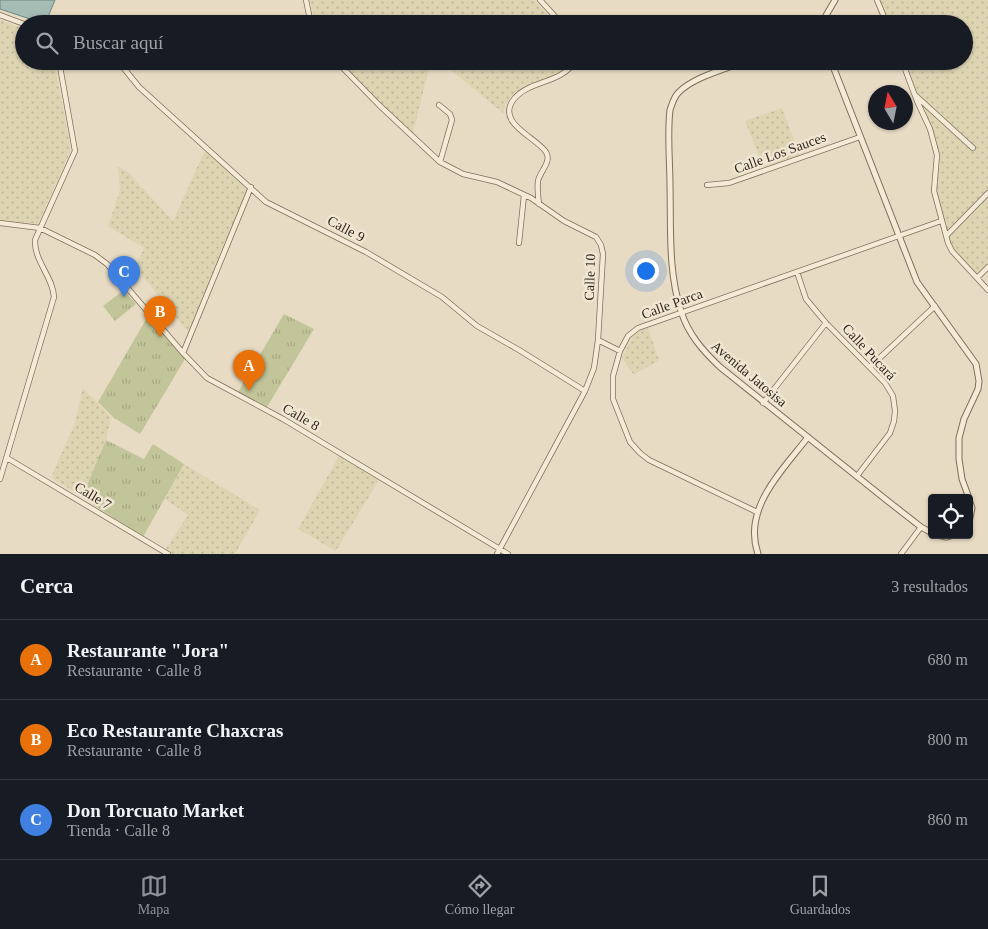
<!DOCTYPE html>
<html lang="es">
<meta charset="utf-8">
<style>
body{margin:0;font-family:"Times New Roman",serif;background:#242831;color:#f1f3f6}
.controls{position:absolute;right:15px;bottom:15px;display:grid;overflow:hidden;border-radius:5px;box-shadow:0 1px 4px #0004}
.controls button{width:45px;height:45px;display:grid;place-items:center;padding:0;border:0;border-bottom:1px solid #363941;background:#171b24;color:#f1f3f6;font:25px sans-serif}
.compass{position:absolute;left:868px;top:85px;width:45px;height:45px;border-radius:50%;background:#171b24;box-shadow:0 1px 4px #0004;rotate:350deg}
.you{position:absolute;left:645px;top:270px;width:18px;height:18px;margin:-12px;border:4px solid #fff;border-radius:50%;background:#1a73e8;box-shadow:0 0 0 8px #1a73e833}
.badge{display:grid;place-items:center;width:32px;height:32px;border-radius:50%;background:#8c9099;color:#fff;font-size:16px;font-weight:700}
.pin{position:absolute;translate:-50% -41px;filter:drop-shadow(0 1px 2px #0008)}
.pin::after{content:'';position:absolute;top:26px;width:18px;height:15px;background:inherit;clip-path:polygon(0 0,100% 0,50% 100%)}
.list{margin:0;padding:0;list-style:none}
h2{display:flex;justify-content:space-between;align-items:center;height:65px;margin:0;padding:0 20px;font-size:21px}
h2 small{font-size:16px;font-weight:400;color:#9ea1a6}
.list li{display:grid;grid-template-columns:32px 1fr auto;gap:15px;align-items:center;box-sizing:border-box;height:80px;padding:0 20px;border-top:1px solid #363941}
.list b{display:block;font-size:19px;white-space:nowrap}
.list p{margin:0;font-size:16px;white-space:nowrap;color:#9ea1a6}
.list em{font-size:16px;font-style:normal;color:#9ea1a6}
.icon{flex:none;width:28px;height:28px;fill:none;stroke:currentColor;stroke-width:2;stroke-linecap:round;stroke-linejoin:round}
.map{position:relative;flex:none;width:988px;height:554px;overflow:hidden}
.search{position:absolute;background:#171b24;box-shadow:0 1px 4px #0004;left:15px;right:15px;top:15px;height:55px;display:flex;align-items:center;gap:12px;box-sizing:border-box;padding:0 18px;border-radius:28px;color:#9ea1a6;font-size:19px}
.sheet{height:305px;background:#171b24}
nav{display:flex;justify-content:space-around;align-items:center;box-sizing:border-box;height:70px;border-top:1px solid #363941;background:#171b24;font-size:14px;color:#9ea1a6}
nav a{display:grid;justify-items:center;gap:2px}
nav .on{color:#8c9099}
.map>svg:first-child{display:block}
</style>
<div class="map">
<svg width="988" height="554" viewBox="0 0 988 554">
<defs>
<pattern id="farmland-dots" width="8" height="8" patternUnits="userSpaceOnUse" patternTransform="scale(1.25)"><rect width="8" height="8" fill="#ddd4b2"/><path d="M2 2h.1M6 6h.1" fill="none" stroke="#beb699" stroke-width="1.8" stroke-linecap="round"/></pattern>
<pattern id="park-tufts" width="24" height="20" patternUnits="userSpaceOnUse" patternTransform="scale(1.25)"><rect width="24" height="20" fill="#c2c599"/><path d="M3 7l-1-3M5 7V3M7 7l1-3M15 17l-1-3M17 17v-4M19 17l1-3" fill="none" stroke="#a7a983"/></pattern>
</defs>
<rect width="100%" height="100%" fill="#e8dbc4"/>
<path fill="url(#farmland-dots)" d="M 310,0 L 534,0 L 556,24 L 316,24 Z
M 879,0 L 988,0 L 988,271 L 980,279 L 960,258 L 946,239 L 936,207 L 936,149 L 903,61 L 964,61 L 964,24 L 889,24 Z
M 0,20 L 24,29 L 24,61 L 54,61 L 71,150 L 38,224 L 0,220 Z
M 340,61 L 431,61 L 413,133 L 376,99 Z
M 440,61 L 571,61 L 568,66 L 556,74 L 511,97 L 506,104 L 503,113 Z
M 782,108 L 800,156 L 764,168 L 745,121 Z
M 205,150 L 250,191 L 191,335 L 135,267 L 144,248 L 108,226 L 120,191 L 118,167 L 128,172 L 173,221 Z
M 648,328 L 659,360 L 634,375 L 622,358 L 632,338 L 640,330 Z
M 83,388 L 111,417 L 106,440 L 82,497 L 51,477 L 75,423 Z
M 339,456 L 379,480 L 336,551 L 298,529 Z
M 184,464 L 260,510 L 235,554 L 168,554 L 164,552 L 188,515 L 165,499 Z"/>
<path fill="url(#park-tufts)" d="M 124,290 L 136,304 L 115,321 L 103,306 Z
M 284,314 L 314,329 L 267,407 L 238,392 Z
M 148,316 L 185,359 L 140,434 L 114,418 L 98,402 Z
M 106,440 L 144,459 L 153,444 L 184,464 L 143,537 L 82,497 Z"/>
<path fill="#a5bcb4" stroke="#6d8880" d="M 0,0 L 55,0 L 45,24 L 0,9 Z"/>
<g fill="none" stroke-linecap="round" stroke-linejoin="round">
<defs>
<path id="minor" d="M 306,0 L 311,24
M 540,0 L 562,24
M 877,0 L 887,24
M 0,15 L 24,24
M 118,61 L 139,87 L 266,202 L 366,252 L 442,297 L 477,326 L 519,350 L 585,391
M 336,61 L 379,105 L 440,162 L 463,174 L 497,182 L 531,198 L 564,221 L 596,237 L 601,245 L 603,254 L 598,340 L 594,368 L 585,391 L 497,554
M 902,61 L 917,101 L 930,129 L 937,155 L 934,191 L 948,243 L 952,251 L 988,290
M 915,95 L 973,148
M 439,105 L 450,114 L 452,120 L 440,162
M 707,185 L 729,183 L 860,137
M 539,204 C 538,196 537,188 538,181 C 540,171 552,162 546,152 C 536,137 495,123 514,99 C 529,80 562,84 575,61
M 0,223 L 40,228 L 95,255 L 107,264 L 183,353 L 207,378 L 283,419 L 508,554
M 946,236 L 988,193
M 519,243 L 524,195
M 797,272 L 806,299 L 826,323 L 885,383 L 893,396 L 895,411 L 894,421 L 890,433 L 857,476
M 977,278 L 988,267
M 598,340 L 620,351
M 183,353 L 251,187
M 870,367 L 935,306
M 763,403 L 826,323
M 7,458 L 168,554
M 0,479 L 54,297 C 53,277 34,261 35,240 L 75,151 L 59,61
M 757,512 L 649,460 L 640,453 L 630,442 L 613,399 L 613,376 L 620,351 L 628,336 L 638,328 L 941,221
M 901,554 L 921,527"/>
<path id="tertiary" d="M 821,24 L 835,0
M 746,61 C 726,69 693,77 678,93 C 674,97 672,104 670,110 C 667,135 670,161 670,186 C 671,227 668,272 681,311 C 688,334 703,351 720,367 L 889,502 L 921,527 L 932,533
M 831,61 L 917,282 L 976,364 L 979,381 L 978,389 L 964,419 L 959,438 L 959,459 L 962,479 L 969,498
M 969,499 L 972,508 L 969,522
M 937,535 L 946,537 L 954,535
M 758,554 C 742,508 783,470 808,437"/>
</defs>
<use href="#minor" stroke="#806e5c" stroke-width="6"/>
<use href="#tertiary" stroke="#806e5c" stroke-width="7"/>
<use href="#minor" stroke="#f4ead6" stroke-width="4.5"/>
<use href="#tertiary" stroke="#f4ead6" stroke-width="5"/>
</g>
<g text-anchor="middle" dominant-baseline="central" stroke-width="5" stroke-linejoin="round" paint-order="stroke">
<g font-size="14" fill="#32271f" stroke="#f0e6d2">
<text transform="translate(780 153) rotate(-20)">Calle Los Sauces</text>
<text transform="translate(346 229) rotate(28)">Calle 9</text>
<text transform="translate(590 277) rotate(-88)">Calle 10</text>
<text transform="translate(672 304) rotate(-20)">Calle Parca</text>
<text transform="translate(869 352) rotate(47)">Calle Pucará</text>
<text transform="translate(749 374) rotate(40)">Avenida Jatosisa</text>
<text transform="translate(301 417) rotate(30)">Calle 8</text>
<text transform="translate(93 496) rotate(31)">Calle 7</text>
</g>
</g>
</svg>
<div class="controls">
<button><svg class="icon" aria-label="locate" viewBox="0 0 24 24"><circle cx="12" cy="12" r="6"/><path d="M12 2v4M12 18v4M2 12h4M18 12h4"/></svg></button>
</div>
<svg class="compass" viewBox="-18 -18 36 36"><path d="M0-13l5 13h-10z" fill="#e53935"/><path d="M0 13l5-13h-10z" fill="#9ea1a6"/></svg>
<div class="you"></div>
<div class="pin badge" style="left:249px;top:391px;background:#e8710a">A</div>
<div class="pin badge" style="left:160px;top:337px;background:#e8710a">B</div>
<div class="pin badge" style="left:124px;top:297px;background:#3f7fe0">C</div>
<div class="search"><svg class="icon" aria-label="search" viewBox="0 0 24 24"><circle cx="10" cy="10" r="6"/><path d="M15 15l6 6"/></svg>Buscar aquí</div>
</div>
<section class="sheet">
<h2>Cerca<small>3 resultados</small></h2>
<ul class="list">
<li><span class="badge" style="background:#e8710a">A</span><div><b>Restaurante &quot;Jora&quot;</b><p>Restaurante · Calle 8</p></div><em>680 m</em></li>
<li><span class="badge" style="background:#e8710a">B</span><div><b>Eco Restaurante Chaxcras</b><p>Restaurante · Calle 8</p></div><em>800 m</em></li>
<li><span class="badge" style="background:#3f7fe0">C</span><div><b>Don Torcuato Market</b><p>Tienda · Calle 8</p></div><em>860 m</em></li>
</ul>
</section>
<nav>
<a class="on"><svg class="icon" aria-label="map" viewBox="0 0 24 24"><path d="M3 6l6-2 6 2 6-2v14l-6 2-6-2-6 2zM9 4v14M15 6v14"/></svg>Mapa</a>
<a><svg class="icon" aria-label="directions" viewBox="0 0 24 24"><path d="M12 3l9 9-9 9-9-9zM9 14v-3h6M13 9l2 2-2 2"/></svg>Cómo llegar</a>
<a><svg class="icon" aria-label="saved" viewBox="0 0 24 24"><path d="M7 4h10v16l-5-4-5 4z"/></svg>Guardados</a>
</nav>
